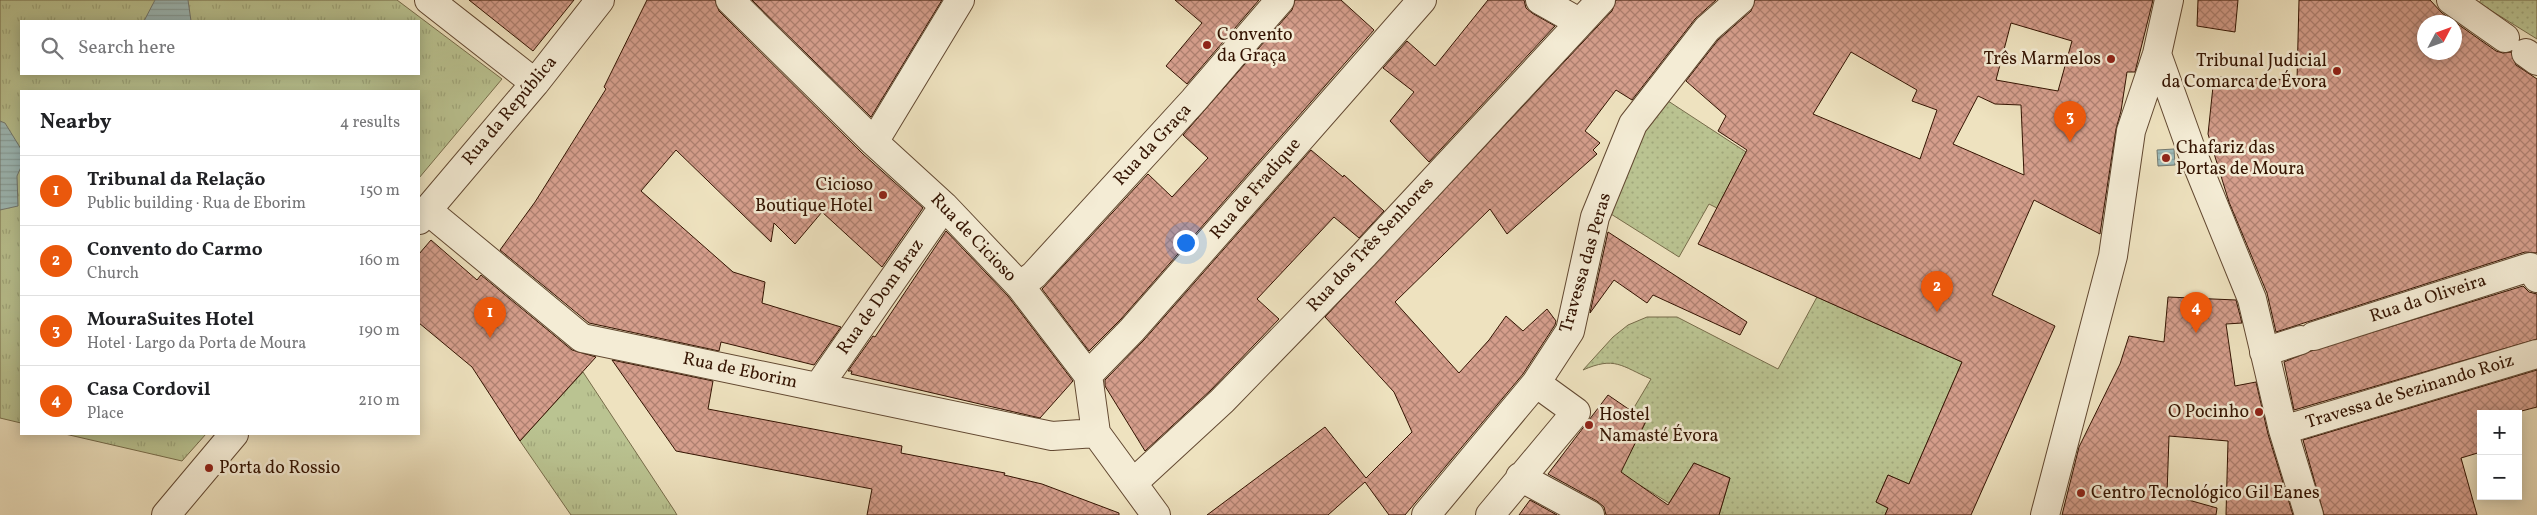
<!DOCTYPE html>
<meta charset="utf-8">
<style>
body{margin:0;font-family:Vollkorn,serif;background:#f6f6f6;color:#202124}
.controls{position:absolute;right:15px;bottom:15px;display:grid;overflow:hidden;border-radius:0px;box-shadow:0 2px 12px #0003}
.controls button{width:45px;height:45px;display:grid;place-items:center;padding:0;border:0;border-bottom:1px solid #e0e0e0;background:#fff;color:#202124;font:25px sans-serif}
.compass{position:absolute;left:2417px;top:15px;width:45px;height:45px;border-radius:50%;background:#fff;box-shadow:0 2px 12px #0003;rotate:49deg}
.you{position:absolute;left:1185px;top:242px;width:18px;height:18px;margin:-12px;border:4px solid #fff;border-radius:50%;background:#1a73e8;box-shadow:0 0 0 8px #1a73e833}
.badge{display:grid;place-items:center;width:32px;height:32px;border-radius:50%;background:#ea580c;color:#fff;font-size:16px;font-weight:700}
.pin{position:absolute;translate:-50% -41px;filter:drop-shadow(0 1px 2px #0008)}
.pin::after{content:'';position:absolute;top:26px;width:18px;height:15px;background:inherit;clip-path:polygon(0 0,100% 0,50% 100%)}
.list{margin:0;padding:0;list-style:none}
h2{display:flex;justify-content:space-between;align-items:center;height:65px;margin:0;padding:0 20px;font-size:21px}
h2 small{font-size:16px;font-weight:400;color:#757577}
.list li{display:grid;grid-template-columns:32px 1fr auto;gap:15px;align-items:center;box-sizing:border-box;height:70px;padding:0 20px;border-top:1px solid #e0e0e0}
.list b{display:block;font-size:19px;white-space:nowrap}
.list p{margin:0;font-size:16px;white-space:nowrap;color:#757577}
.list em{font-size:16px;font-style:normal;color:#757577}
.icon{flex:none;width:28px;height:28px;fill:none;stroke:currentColor;stroke-width:2;stroke-linecap:round;stroke-linejoin:round}
.map{position:relative;flex:none;width:2537px;height:515px;overflow:hidden}
.search{position:absolute;background:#fff;box-shadow:0 2px 12px #0003;left:20px;top:20px;width:400px;height:55px;display:flex;align-items:center;gap:12px;box-sizing:border-box;padding:0 18px;border-radius:0px;color:#757577;font-size:19px}
.panel{position:absolute;background:#fff;box-shadow:0 2px 12px #0003;left:20px;top:90px;width:400px;height:345px;border-radius:0px}
.map>svg:first-child{display:block}
</style>
<div class="map">
<svg width="2537" height="515" viewBox="0 0 2537 515">
<defs>
<pattern id="park-tufts" width="24" height="20" patternUnits="userSpaceOnUse" patternTransform="scale(1.25)"><rect width="24" height="20" fill="#bac391"/><path d="M3 7l-1-3M5 7V3M7 7l1-3M15 17l-1-3M17 17v-4M19 17l1-3" fill="none" stroke="#a0a77b"/></pattern>
<pattern id="garden-dots" width="8" height="8" patternUnits="userSpaceOnUse" patternTransform="scale(1.25)"><rect width="8" height="8" fill="#bac391"/><path d="M2 2h.1M6 6h.1" fill="none" stroke="#a0a77b" stroke-width="1.8" stroke-linecap="round"/></pattern>
<pattern id="water-rules" width="6" height="5" patternUnits="userSpaceOnUse" patternTransform="scale(1.25)"><rect width="6" height="5" fill="#9dbcbb"/><path d="M0 2.5h6" fill="none" stroke="#88a19f"/></pattern>
<pattern id="building-cross-hatch" width="8" height="8" patternUnits="userSpaceOnUse" patternTransform="scale(1.25)"><rect width="8" height="8" fill="#d59e8c"/><path d="M0 0l8 8M0 8l8-8" fill="none" stroke="#ae8070"/></pattern>
</defs>
<rect width="100%" height="100%" fill="#eee2bf"/>
<filter id="stains"><feTurbulence type="fractalNoise" baseFrequency=".004" numOctaves="4"/><feColorMatrix values="0 0 0 0 .2 0 0 0 0 .09 0 0 0 0 .02 0 0 0 .5 -.17"/></filter>
<radialGradient id="worn" r=".72"><stop offset=".6" stop-color="#630" stop-opacity="0"/><stop offset="1" stop-color="#630" stop-opacity=".3"/></radialGradient>
<path fill="url(#park-tufts)" stroke="#776c4a" fill-rule="evenodd" d="M 0,0 L 397,0 L 502,79 L 419,178 L 419,91 L 21,91 L 21,423 L 0,418 ZM 21,21 L 419,21 L 419,74 L 21,74 Z
M 583,372 L 674,510 L 677,515 L 571,515 L 520,441 Z
M 65,434 L 206,434 L 182,461 Z"/>
<path fill="url(#garden-dots)" stroke="#776c4a" d="M 2481,0 L 2537,0 L 2537,39 L 2479,3 Z
M 1662,97 L 1746,152 L 1717,208 L 1709,204 L 1679,257 L 1603,209 Z
M 1817,297 L 1962,362 L 1909,484 L 1888,475 L 1876,502 L 1888,508 L 1885,515 L 1719,515 L 1730,478 L 1694,463 L 1669,503 L 1638,484 L 1635,488 L 1615,473 L 1637,441 L 1646,421 L 1632,411 L 1651,379 C 1621,366 1615,356 1583,370 L 1613,337 L 1628,325 L 1647,317 L 1677,317 L 1778,369 Z"/>
<path fill="url(#water-rules)" stroke="#737971" d="M 155,0 L 188,0 L 191,21 L 144,21 Z
M 0,121 L 5,123 L 21,149 L 21,167 L 17,176 L 18,206 L 0,210 Z
M 2174,149 L 2175,165 L 2158,166 L 2157,150 Z"/>
<path fill="url(#building-cross-hatch)" stroke="#341402" fill-rule="evenodd" d="M 469,0 L 574,0 L 533,51 Z
M 647,0 L 715,0 L 719,11 L 863,154 L 923,208 L 882,267 L 822,212 L 795,244 L 774,223 L 771,242 L 676,150 L 641,191 L 733,272 L 765,282 L 762,303 L 841,327 L 814,365 L 721,342 L 719,351 L 589,323 L 500,250 L 535,202 L 606,89 L 604,87 Z
M 752,0 L 942,0 L 871,117 Z
M 1175,0 L 1259,0 L 1187,84 L 1166,66 L 1202,23 Z
M 1295,0 L 1341,0 L 1374,30 L 1121,319 L 1089,351 L 1042,289 L 1148,174 L 1172,197 L 1208,158 L 1183,135 L 1292,10 Z
M 1488,0 L 1524,0 L 1526,8 L 1532,13 L 1555,26 L 1429,162 L 1390,121 L 1414,92 L 1383,68 L 1407,41 L 1435,66 Z
M 1616,0 L 1716,0 L 1695,19 L 1632,100 L 1616,90 L 1585,131 L 1600,143 L 1593,150 L 1597,154 L 1507,234 L 1490,209 L 1395,302 L 1459,373 L 1489,340 L 1506,316 L 1523,331 L 1547,309 L 1556,321 L 1555,325 L 1523,374 L 1405,515 L 1389,515 L 1365,482 L 1328,515 L 1207,515 L 1325,427 L 1366,478 L 1412,432 L 1394,392 L 1325,317 L 1612,11 Z
M 1755,0 L 2153,0 L 2135,72 L 2127,72 L 2121,111 L 2116,129 L 2100,234 L 2034,200 L 1992,295 L 2055,326 L 1971,515 L 1885,515 L 1888,508 L 1876,502 L 1888,475 L 1909,484 L 1962,362 L 1698,244 L 1747,150 L 1718,131 L 1726,116 L 1686,81 L 1718,40 L 1751,11 ZM 2011,23 L 2072,41 L 2058,91 L 1996,80 ZM 1851,52 L 1917,90 L 1912,101 L 1937,110 L 1920,159 L 1813,114 ZM 1978,96 L 1995,104 L 2021,105 L 2024,175 L 1953,144 Z
M 2198,0 L 2238,0 L 2235,32 L 2197,26 Z
M 2299,0 L 2430,0 L 2442,13 L 2496,51 L 2503,53 L 2511,52 L 2516,65 L 2537,79 L 2537,253 L 2525,252 L 2276,332 L 2267,293 L 2229,202 L 2208,134 L 2214,77 L 2297,80 ZM 2424,22 L 2454,22 L 2454,52 L 2424,52 Z
M 1311,150 L 1343,177 L 1344,175 L 1384,211 L 1359,238 L 1334,217 L 1257,299 L 1279,319 L 1211,390 L 1145,451 L 1105,386 L 1105,380 L 1144,340 Z
M 946,231 L 1008,296 L 1073,381 L 1040,418 L 851,374 L 852,371 L 848,371 L 873,336 L 875,337 Z
M 1608,232 L 1747,322 L 1740,335 L 1653,295 L 1647,303 L 1614,280 L 1590,313 Z
M 431,240 L 477,280 L 481,275 L 572,350 L 596,357 L 520,441 L 472,367 L 419,323 L 419,254 Z
M 2523,286 L 2529,292 L 2537,294 L 2537,339 L 2294,410 L 2284,362 L 2311,351 Z
M 2168,297 L 2236,300 L 2242,323 L 2226,324 L 2235,386 L 2256,382 L 2268,434 L 2293,515 L 2226,515 L 2228,441 L 2169,436 L 2167,494 L 2217,508 L 2216,515 L 2062,515 L 2079,447 L 2120,364 L 2129,336 L 2164,342 Z
M 612,360 L 713,381 L 708,409 L 902,446 L 901,453 L 1005,473 L 1004,475 L 1042,484 L 1119,513 L 1119,515 L 867,515 L 872,489 L 676,451 Z
M 2537,370 L 2537,407 L 2510,414 L 2481,414 L 2481,452 L 2461,458 L 2477,515 L 2324,515 L 2303,440 Z
M 1608,395 L 1646,421 L 1621,472 L 1668,505 L 1694,463 L 1730,478 L 1719,515 L 1606,515 L 1604,507 L 1597,501 L 1548,474 Z
M 1530,500 L 1557,515 L 1519,515 Z"/>
<g fill="none" stroke-linecap="round" stroke-linejoin="round">
<defs>
<path id="street" d="M 429,0 L 535,83
M 730,0 L 874,142 L 944,206 L 1020,286 L 1088,375 L 1096,433 L 1156,515
M 1540,0 L 1579,22
M 2451,0 L 2505,38
M 2526,53 L 2537,61
M 2157,54 L 2192,152 L 2252,299 L 2283,430 L 2309,515
M 874,142 L 960,0
M 427,210 L 582,338 L 1052,436 L 1096,433
M 419,220 L 535,83 L 600,0
M 1020,286 L 1034,275 L 1194,100 L 1280,0
M 2314,336 L 2530,267 L 2537,278
M 2264,352 L 2301,340
M 1088,375 L 1132,330 L 1422,0
M 818,387 L 944,206
M 2283,430 L 2537,354
M 1520,477 L 1590,515
M 1133,483 L 1222,401 L 1364,255 L 1601,0
M 166,515 L 234,434
M 1426,515 L 1536,383 L 1570,331 L 1595,217 L 1633,124 L 1707,29 L 1740,0
M 1490,515 L 1576,412 L 1536,383
M 2045,515 L 2113,256 L 2131,131 L 2157,54 L 2169,0"/>
</defs>
<use href="#street" stroke="#624831" stroke-width="30"/>
<use href="#street" stroke="#f4ecd5" stroke-width="28"/>
</g>
<g fill="#8f2418" stroke="#f4ecd5" stroke-width="2">
<circle cx="1207" cy="45" r="5"/>
<circle cx="2111" cy="59" r="5"/>
<circle cx="2337" cy="71" r="5"/>
<circle cx="2166" cy="158" r="5"/>
<circle cx="883" cy="195" r="5"/>
<circle cx="2259" cy="412" r="5"/>
<circle cx="1589" cy="425" r="5"/>
<circle cx="209" cy="468" r="5"/>
<circle cx="2081" cy="493" r="5"/>
</g>
<g text-anchor="middle" dominant-baseline="central" stroke-width="5" stroke-linejoin="round" paint-order="stroke">
<g font-size="18" fill="#341402" stroke="#f4ecd5" text-anchor="start">
<text x="1217" y="35">Convento<tspan x="1217" dy="21">da Graça</tspan></text>
<text x="2101" y="59" text-anchor="end">Três Marmelos</text>
<text x="2327" y="61" text-anchor="end">Tribunal Judicial<tspan x="2327" dy="21">da Comarca de Évora</tspan></text>
<text x="2176" y="148">Chafariz das<tspan x="2176" dy="21">Portas de Moura</tspan></text>
<text x="873" y="185" text-anchor="end">Cicioso<tspan x="873" dy="21">Boutique Hotel</tspan></text>
<text x="2249" y="412" text-anchor="end">O Pocinho</text>
<text x="1599" y="415">Hostel<tspan x="1599" dy="21">Namasté Évora</tspan></text>
<text x="219" y="468">Porta do Rossio</text>
<text x="2091" y="493">Centro Tecnológico Gil Eanes</text>
</g>
<g font-size="18" fill="#341402" stroke="#f4ecd5">
<text transform="translate(510 111) rotate(-50)">Rua da República</text>
<text transform="translate(1153 145) rotate(-47)">Rua da Graça</text>
<text transform="translate(1256 189) rotate(-49)">Rua de Fradique</text>
<text transform="translate(973 238) rotate(46)">Rua de Cicioso</text>
<text transform="translate(1371 245) rotate(-47)">Rua dos Três Senhores</text>
<text transform="translate(1586 263) rotate(-74)">Travessa das Peras</text>
<text transform="translate(881 297) rotate(-55)">Rua de Dom Braz</text>
<text transform="translate(2428 299) rotate(-18)">Rua da Oliveira</text>
<text transform="translate(740 371) rotate(12)">Rua de Eborim</text>
<text transform="translate(2410 392) rotate(-17)">Travessa de Sezinando Roiz</text>
</g>
</g>
<rect width="100%" height="100%" filter="url(#stains)"/>
<rect width="100%" height="100%" fill="url(#worn)"/>
</svg>
<div class="controls">
<button>+</button>
<button>−</button>
</div>
<svg class="compass" viewBox="-18 -18 36 36"><path d="M0-13l5 13h-10z" fill="#e53935"/><path d="M0 13l5-13h-10z" fill="#757577"/></svg>
<div class="you"></div>
<div class="pin badge" style="left:490px;top:338px">1</div>
<div class="pin badge" style="left:1937px;top:312px">2</div>
<div class="pin badge" style="left:2070px;top:142px">3</div>
<div class="pin badge" style="left:2196px;top:333px">4</div>
<div class="search"><svg class="icon" aria-label="search" viewBox="0 0 24 24"><circle cx="10" cy="10" r="6"/><path d="M15 15l6 6"/></svg>Search here</div>
<section class="panel">
<h2>Nearby<small>4 results</small></h2>
<ul class="list">
<li><span class="badge">1</span><div><b>Tribunal da Relação</b><p>Public building · Rua de Eborim</p></div><em>150 m</em></li>
<li><span class="badge">2</span><div><b>Convento do Carmo</b><p>Church</p></div><em>160 m</em></li>
<li><span class="badge">3</span><div><b>MouraSuites Hotel</b><p>Hotel · Largo da Porta de Moura</p></div><em>190 m</em></li>
<li><span class="badge">4</span><div><b>Casa Cordovil</b><p>Place</p></div><em>210 m</em></li>
</ul>
</section>
</div>
